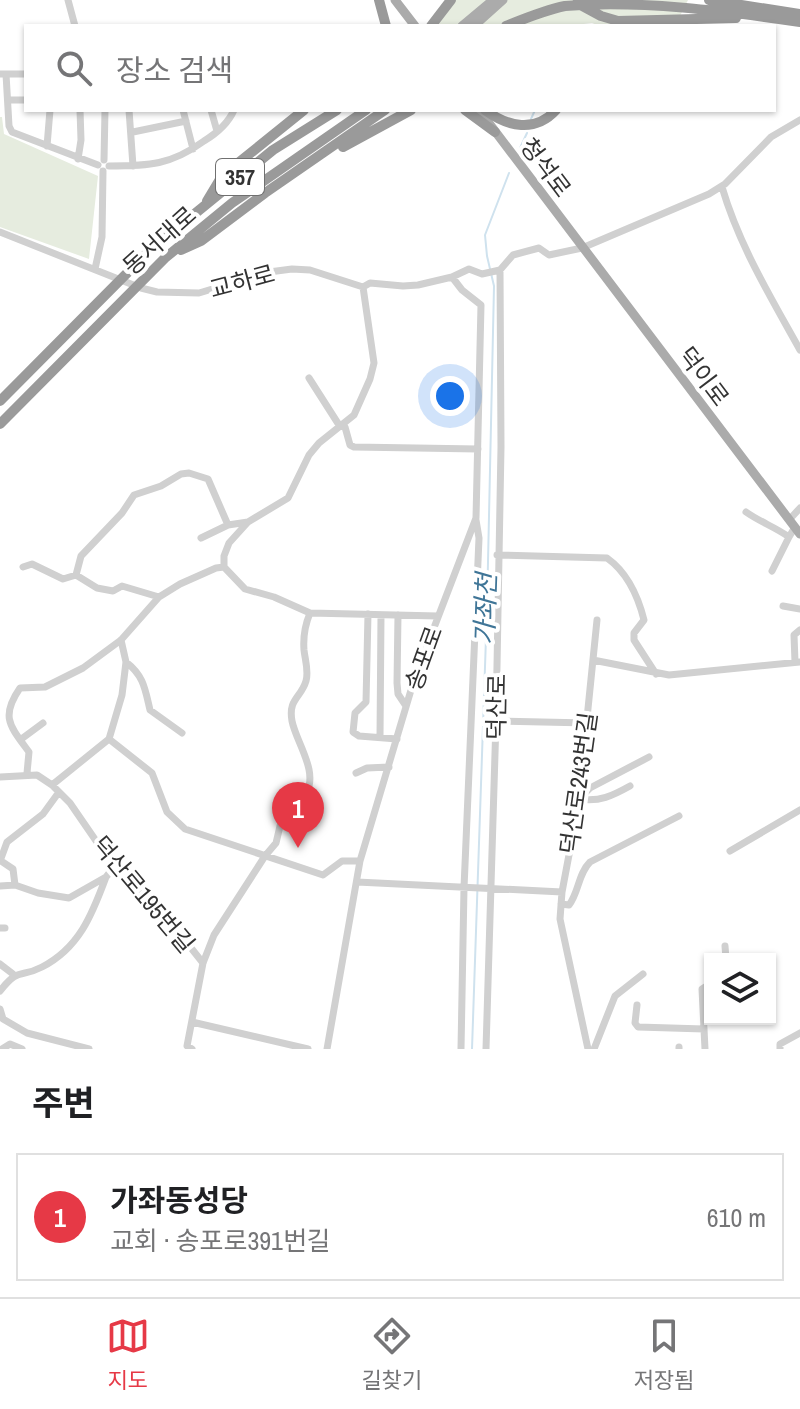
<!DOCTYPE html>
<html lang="ko">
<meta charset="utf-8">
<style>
body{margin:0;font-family:"Archivo Narrow","Noto Sans KR",sans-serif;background:#f2f2f2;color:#202124}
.controls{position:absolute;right:24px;bottom:24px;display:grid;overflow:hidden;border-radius:0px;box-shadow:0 2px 6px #0004}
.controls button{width:72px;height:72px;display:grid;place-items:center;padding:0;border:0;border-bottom:2px solid #e0e0e0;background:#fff;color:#202124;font:40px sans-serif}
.you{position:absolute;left:450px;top:396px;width:28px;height:28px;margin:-20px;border:6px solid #fff;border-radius:50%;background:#1a73e8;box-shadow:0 0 0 12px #1a73e833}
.badge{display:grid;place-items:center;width:52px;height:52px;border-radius:50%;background:#e63946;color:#fff;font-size:26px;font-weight:700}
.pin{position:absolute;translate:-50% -66px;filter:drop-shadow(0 2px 4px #0008)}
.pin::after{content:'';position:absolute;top:42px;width:28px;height:24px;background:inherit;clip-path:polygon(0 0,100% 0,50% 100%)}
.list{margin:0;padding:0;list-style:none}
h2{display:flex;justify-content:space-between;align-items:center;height:104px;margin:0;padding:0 32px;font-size:34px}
h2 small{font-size:26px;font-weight:400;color:#757577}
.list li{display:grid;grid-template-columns:52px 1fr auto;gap:24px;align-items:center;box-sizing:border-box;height:128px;margin:0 16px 16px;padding:0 16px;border:2px solid #e0e0e0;border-radius:0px}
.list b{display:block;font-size:30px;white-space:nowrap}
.list p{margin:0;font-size:26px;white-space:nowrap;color:#757577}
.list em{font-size:26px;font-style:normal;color:#757577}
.icon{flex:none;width:44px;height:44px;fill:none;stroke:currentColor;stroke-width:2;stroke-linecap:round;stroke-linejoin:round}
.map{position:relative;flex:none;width:800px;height:1049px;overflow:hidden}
.search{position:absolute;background:#fff;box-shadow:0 2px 6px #0004;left:24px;right:24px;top:24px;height:88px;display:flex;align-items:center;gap:20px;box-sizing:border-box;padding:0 28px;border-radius:0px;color:#757577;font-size:30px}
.sheet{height:248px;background:#fff}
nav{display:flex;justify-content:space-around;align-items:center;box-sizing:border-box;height:112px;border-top:2px solid #e0e0e0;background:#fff;font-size:22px;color:#757577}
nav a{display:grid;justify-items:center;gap:4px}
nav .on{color:#e63946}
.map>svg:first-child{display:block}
</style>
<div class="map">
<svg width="800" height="1049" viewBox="0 0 800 1049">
<rect width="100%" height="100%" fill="#fff"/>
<path fill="#e6ecdf" d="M 456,0 L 688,0 L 675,26 L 600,26 L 592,23 L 567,26 L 436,26 Z
M 0,117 L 2,117 L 4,134 L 98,176 L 89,259 L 0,227 Z"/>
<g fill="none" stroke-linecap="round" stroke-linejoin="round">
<path stroke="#cfe2ee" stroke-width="2" d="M 531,119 L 535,110
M 520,148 L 527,133
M 472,1049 L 487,608 L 494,286 L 487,256 L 485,235 L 509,173"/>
<path stroke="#d0d0d0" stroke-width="7" d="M 68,0 L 75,26
M 0,74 L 26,74
M 6,74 L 9,126 L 12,132 L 98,165
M 8,100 L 26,100
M 129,110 L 133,166
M 183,110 L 193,149
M 211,110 L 217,131
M 133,132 L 186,121
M 47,146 L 50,110
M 78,159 L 81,140 L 80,110
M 104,160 L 105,110
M 109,166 C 149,166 171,165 204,141 C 217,133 228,124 234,110
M 722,187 C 739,245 770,296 800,350
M 0,232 L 141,288 L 157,292 L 199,293 L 269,272 L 292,269 L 310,270 L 363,287 L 370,283 L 403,286 L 418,285 L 452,277 L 469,269 L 482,274 L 500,270 L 513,255 L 539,248 L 549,255 L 582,248 L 709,194 L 725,184 L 771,137 L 800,120
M 95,269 L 102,237 L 103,171
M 309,378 L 339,425 L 345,427 L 350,445 L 354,447 L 478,449
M 746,512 C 760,522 775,527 789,537 L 795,527
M 789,520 L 800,508
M 201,538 L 228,525 L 248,522
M 497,555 L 607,558 C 628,573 638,596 644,620 L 634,633 L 634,640 L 656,674
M 23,567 L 32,564 L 63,579 L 76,575 L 97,588 L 113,591 L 122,586 L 159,597
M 224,567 L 224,556 L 229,543 L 248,522 L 288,498 L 309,455 L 319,443 L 354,415 L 370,379 L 374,363 L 363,287
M 224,567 L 245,589 L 274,597 L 310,613 L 438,616
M 772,571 L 789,537
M 76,575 L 81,556 L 122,513 L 134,495 L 161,486 L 181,474 L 189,473 L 208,479 L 228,525
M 783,606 L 800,609
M 368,614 L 366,702 L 355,713 L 353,732 L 359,736 L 397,739
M 398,615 L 397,683 L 398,694 L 406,706
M 593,660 L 669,675 L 800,662
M 126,662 C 144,676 145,689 150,710 L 182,733
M 795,662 L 794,635 L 800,630
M 496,721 L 588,723
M 380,737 L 381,615
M 109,739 L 152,773 L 167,812 L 185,829 L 323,875 L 342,861 L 360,861
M 20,740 L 43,723
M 27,773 L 29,752 C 10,726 0,717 20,688 L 45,687 L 83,668 L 121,640 L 159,597 L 180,584 L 216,568 L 224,567
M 356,773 L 367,768 L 389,767
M 0,777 L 37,775 L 52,785 L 70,803 L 114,867 L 168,919 L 203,963
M 52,785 L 109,739 L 122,695 L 126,662 L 121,640
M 579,799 L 590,788 L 649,757
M 579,799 C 600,802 612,796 630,786
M 730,851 L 800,810
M 0,861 L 7,842 L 43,814 L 59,792
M 1,861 L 13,869 L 15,885
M 357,882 L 562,892
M 0,886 L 15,885 L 38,893 L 69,898 L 106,877 L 114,867
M 561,904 L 569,905 C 579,892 578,874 590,862 L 679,816
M 0,928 L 5,928
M 725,946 L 726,959
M 0,964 L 13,974
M 0,991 C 20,966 19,979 42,967 C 79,948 92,915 106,877
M 637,1005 L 635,1023 L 638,1027 L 704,1029
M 0,1009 L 3,1019 L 27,1033 L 89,1049
M 192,1022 L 308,1049
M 2,1049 L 10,1044 L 22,1049
M 192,1049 L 187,1046 L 203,963 L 214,935 L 265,856 L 276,843 L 285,805 L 294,794 L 306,793 C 319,772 296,742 292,721 C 288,699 301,698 306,681 C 309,671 305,660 304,650 C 303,637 305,625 310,613
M 327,1049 L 360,861 L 414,680 L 476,518 L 481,305 L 462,290 L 452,277
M 461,1049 L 464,888 L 479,538 L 476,520
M 486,1049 L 496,721 L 501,447 L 500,270
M 588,1049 L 560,919 L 562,892 L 578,807 L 597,620
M 594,1049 L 615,996 L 643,974
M 679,1049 L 679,1047
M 705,1049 L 702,989 L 710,984
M 780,1049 L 780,1044 L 800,1033"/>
<path stroke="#ababab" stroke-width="9" d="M 395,0 L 415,26
M 462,26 L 493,0
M 474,26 L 503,0
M 479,110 L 800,534"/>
<path stroke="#9a9a9a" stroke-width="10" d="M 379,0 L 386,26
M 709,0 L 800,14
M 577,3 L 601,16 L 618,21 L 736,18
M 431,26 L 451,0
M 506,26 C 526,18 545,10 565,6 C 641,0 725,11 800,22
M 465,110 L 495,132
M 485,110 C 508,127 535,133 556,110
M 343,147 L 411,110
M 207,201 L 222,176 L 304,110
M 181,250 L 201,241 L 265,193 L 385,110
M 0,401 L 149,251 L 273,150 L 337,110
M 0,424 L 165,258 L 232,203 L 366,110"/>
</g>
<g text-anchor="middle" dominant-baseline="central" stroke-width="8" stroke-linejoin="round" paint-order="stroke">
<rect fill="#fff" stroke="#707070" stroke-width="2" x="216" y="159" width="48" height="36" rx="6"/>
<g font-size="22" font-weight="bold" fill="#333">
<text x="240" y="177">357</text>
</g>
<g font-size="24" fill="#333" stroke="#fff">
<text transform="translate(546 167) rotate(53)">청석로</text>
<text transform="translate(159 240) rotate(-42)">동서대로</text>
<text transform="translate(242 281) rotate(-15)">교하로</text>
<text transform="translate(704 376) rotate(53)">덕이로</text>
<text transform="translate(423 658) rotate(-70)">송포로</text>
<text transform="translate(496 707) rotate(-89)">덕산로</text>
<text transform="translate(578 783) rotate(-82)">덕산로243번길</text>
<text transform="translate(144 894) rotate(50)">덕산로195번길</text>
</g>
<g font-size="26" font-style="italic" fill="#3f7597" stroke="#fff">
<text transform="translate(485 609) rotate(-88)">가좌천</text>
</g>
</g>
</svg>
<div class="controls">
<button><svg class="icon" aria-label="layers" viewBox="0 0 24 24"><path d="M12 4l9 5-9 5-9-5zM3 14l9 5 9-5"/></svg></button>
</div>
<div class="you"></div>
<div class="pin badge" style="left:298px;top:848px">1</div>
<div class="search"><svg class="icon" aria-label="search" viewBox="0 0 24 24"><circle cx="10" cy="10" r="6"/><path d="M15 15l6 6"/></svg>장소 검색</div>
</div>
<section class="sheet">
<h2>주변<small></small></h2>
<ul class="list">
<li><span class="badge">1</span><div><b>가좌동성당</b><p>교회 · 송포로391번길</p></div><em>610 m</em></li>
</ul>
</section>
<nav>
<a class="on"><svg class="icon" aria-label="map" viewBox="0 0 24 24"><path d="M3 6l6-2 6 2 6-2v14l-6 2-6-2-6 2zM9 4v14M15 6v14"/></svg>지도</a>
<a><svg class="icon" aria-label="directions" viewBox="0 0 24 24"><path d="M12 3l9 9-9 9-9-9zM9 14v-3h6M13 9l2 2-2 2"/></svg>길찾기</a>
<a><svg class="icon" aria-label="saved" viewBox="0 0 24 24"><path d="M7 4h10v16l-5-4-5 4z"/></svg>저장됨</a>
</nav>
